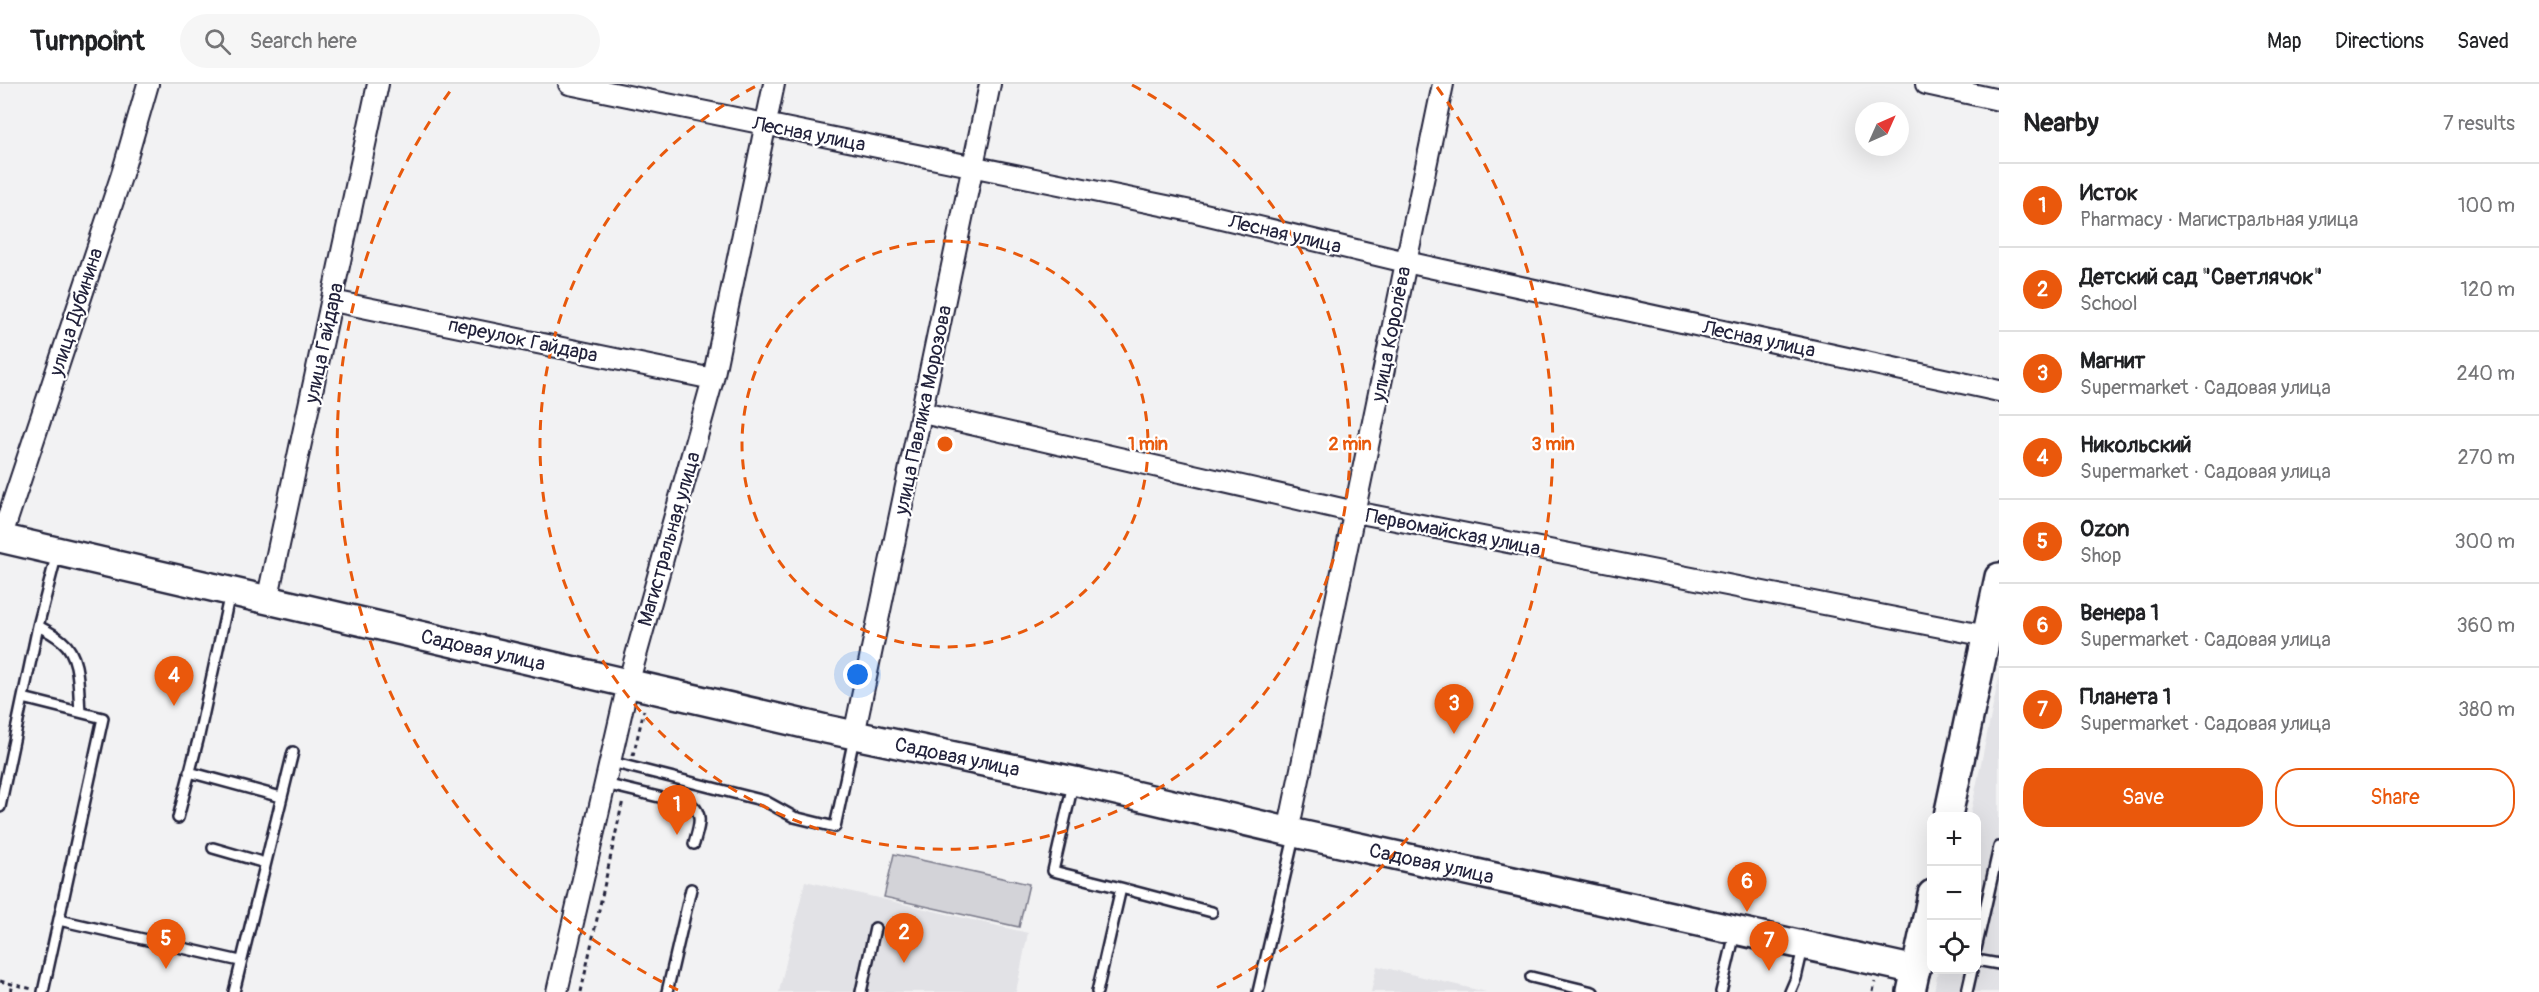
<!DOCTYPE html>
<meta charset="utf-8">
<style>
body{margin:0;font-family:Pangolin,sans-serif;background:#f6f6f6;color:#202124}
.controls{position:absolute;right:18px;bottom:18px;display:grid;overflow:hidden;border-radius:12px;box-shadow:0 6px 24px #0002}
.controls button{width:54px;height:54px;display:grid;place-items:center;padding:0;border:0;border-bottom:2px solid #e0e0e0;background:#fff;color:#202124;font:30px sans-serif}
.compass{position:absolute;left:1855px;top:18px;width:54px;height:54px;border-radius:50%;background:#fff;box-shadow:0 6px 24px #0002;rotate:45deg}
.you{position:absolute;left:858px;top:591px;width:21px;height:21px;margin:-15px;border:4px solid #fff;border-radius:50%;background:#1a73e8;box-shadow:0 0 0 9px #1a73e833}
.badge{display:grid;place-items:center;width:39px;height:39px;border-radius:50%;background:#ea580c;color:#fff;font-size:20px;font-weight:700}
.pin{position:absolute;translate:-50% -50px;filter:drop-shadow(0 2px 3px #0008)}
.pin::after{content:'';position:absolute;top:32px;width:21px;height:18px;background:inherit;clip-path:polygon(0 0,100% 0,50% 100%)}
.list{margin:0;padding:0;list-style:none}
h2{display:flex;justify-content:space-between;align-items:center;height:78px;margin:0;padding:0 24px;font-size:26px}
h2 small{font-size:20px;font-weight:400;color:#757577}
.list li{display:grid;grid-template-columns:39px 1fr auto;gap:18px;align-items:center;box-sizing:border-box;height:84px;padding:0 24px;border-top:2px solid #e0e0e0}
.list b{display:block;font-size:22px;white-space:nowrap}
.list p{margin:0;font-size:20px;white-space:nowrap;color:#757577}
.list em{font-size:20px;font-style:normal;color:#757577}
.actions{display:flex;gap:12px;padding:18px 24px}
.actions a{flex:1;padding:14px 0;border:2px solid #ea580c;border-radius:24px;text-align:center;font-size:21px;color:#ea580c}
.actions .main{background:#ea580c;color:#fff}
.icon{flex:none;width:33px;height:33px;fill:none;stroke:currentColor;stroke-width:2;stroke-linecap:round;stroke-linejoin:round}
.map{position:relative;flex:none;width:1999px;height:908px;overflow:hidden}
header{display:flex;align-items:center;gap:36px;box-sizing:border-box;height:84px;padding:0 30px;background:#fff;border-bottom:2px solid #e0e0e0}
header strong{font-size:28px}
nav{display:flex;gap:33px;margin-inline-start:auto;font-size:21px}
.search{width:420px;height:54px;background:#f6f6f6;display:flex;align-items:center;gap:15px;box-sizing:border-box;padding:0 21px;border-radius:33px;color:#757577;font-size:22px}
main{display:flex}
aside{flex:1;background:#fff}
.map>svg:first-child{display:block}
</style>
<header>
<strong>Turnpoint</strong>
<div class="search"><svg class="icon" aria-label="search" viewBox="0 0 24 24"><circle cx="10" cy="10" r="6"/><path d="M15 15l6 6"/></svg>Search here</div>
<nav><a>Map</a><a>Directions</a><a>Saved</a></nav>
</header>
<main>
<div class="map">
<svg width="1999" height="908" viewBox="0 0 1999 908">
<rect width="100%" height="100%" fill="#f2f2f3"/>
<filter id="ink" filterUnits="userSpaceOnUse"><feTurbulence type="fractalNoise" baseFrequency=".0167" numOctaves="2"/><feDisplacementMap in="SourceGraphic" scale="12" xChannelSelector="R" yChannelSelector="G"/><feConvolveMatrix kernelMatrix="1 2 1 2 8 2 1 2 1" color-interpolation-filters="sRGB"/></filter>
<g filter="url(#ink)">
<path fill="#e2e2e6" d="M 1999,593 L 1999,908 L 1934,908 L 1938,886 L 1976,886 L 1976,732 L 1970,732 Z
M 805,797 L 1028,849 L 1016,908 L 779,908 Z
M 1377,882 L 1486,908 L 1371,908 Z"/>
<path fill="#d3d3d8" stroke="#7a7a8a" stroke-width="1.5" d="M 894,770 L 1029,800 L 1019,843 L 884,813 Z"/>
<g fill="none" stroke-linecap="round" stroke-linejoin="round">
<defs>
<path id="lane" d="M 38,542 C 46,546 55,551 62,557 C 81,572 78,606 80,628
M 23,614 L 103,634 L 43,908
M 611,678 L 765,717 L 794,733 L 835,743 L 854,654
M 189,688 L 281,713
M 605,700 L 692,721 C 705,731 697,747 694,760
M 1073,700 L 1053,787 L 1121,804 L 1097,908
M 0,723 L 38,542 L 57,469
M 178,734 L 198,656 L 230,509
M 213,764 L 265,779
M 1121,804 L 1212,828
M 59,836 L 240,877
M 1976,865 L 1999,763
M 1976,876 L 1999,880
M 1531,893 L 1593,908
M 234,908 L 293,668
M 667,908 L 691,805
M 861,908 L 875,844
M 1258,908 L 1294,753
M 1721,908 L 1735,849
M 1790,908 L 1796,894 L 1803,864
M 1967,908 L 1972,886"/>
<path id="street" d="M 569,0 L 1196,128 L 1406,178 L 1999,307
M 1926,0 L 1999,16
M 333,217 L 713,295
M 923,329 L 1355,428 L 1987,552
M 1,454 L 122,90 L 148,0
M 267,517 L 378,0
M 854,651 L 990,0
M 1288,748 L 1443,0
M 557,908 L 628,600 L 713,295 L 774,0"/>
<g id="secondary">
<path id="s1" d="M 0,454 L 826,645 L 1074,697 L 1295,749 L 1916,886"/>
<path d="M 1948,732 L 1999,493"/>
<path d="M 1911,908 L 1932,810"/>
</g>
</defs>
<use href="#lane" stroke="#22223b" stroke-width="14"/>
<use href="#street" stroke="#22223b" stroke-width="24"/>
<use href="#secondary" stroke="#22223b" stroke-width="32"/>
<path stroke="#22223b" stroke-width="3" stroke-dasharray="4.5 4.5" stroke-linecap="butt" d="M 633,672 L 644,626
M 0,897 L 32,905
M 11,908 L 13,900
M 581,908 L 623,716
M 1873,908 L 1875,898"/>
<use href="#lane" stroke="#fff" stroke-width="9"/>
<use href="#street" stroke="#fff" stroke-width="20"/>
<use href="#secondary" stroke="#fff" stroke-width="27"/>
</g>
</g>
<g fill="none" stroke="#e8590c" stroke-width="3" stroke-dasharray="10 8">
<circle cx="945" cy="360" r="203"/>
<path d="M1132 1A405 405 0 1 1 758 1"/>
<path d="M678 906A608 608 0 0 1 453 3M1437 3A608 608 0 0 1 1212 906"/>
</g>
<g text-anchor="middle" dominant-baseline="central" stroke-width="4.5" stroke-linejoin="round" paint-order="stroke">
<g font-size="20" fill="#22223b" stroke="#fff">
<text transform="translate(809 50) rotate(11)">Лесная улица</text>
<text transform="translate(1285 150) rotate(13)">Лесная улица</text>
<text transform="translate(76 228) rotate(-72)">улица Дубинина</text>
<text transform="translate(1391 250) rotate(-79)">улица Королёва</text>
<text transform="translate(1759 255) rotate(12)">Лесная улица</text>
<text transform="translate(523 256) rotate(12)">переулок Гайдара</text>
<text transform="translate(324 259) rotate(-78)">улица Гайдара</text>
<text transform="translate(923 326) rotate(-78)">улица Павлика Морозова</text>
<text transform="translate(1453 448) rotate(11)">Первомайская улица</text>
<text transform="translate(669 455) rotate(-74)">Магистральная улица</text>
<text stroke="none"><textPath href="#s1" startOffset="496">Садовая улица</textPath></text>
<text stroke="none"><textPath href="#s1" startOffset="982">Садовая улица</textPath></text>
<text stroke="none"><textPath href="#s1" startOffset="1468">Садовая улица</textPath></text>
</g>
</g>
<circle cx="945" cy="360" r="9" fill="#e8590c" stroke="#fff" stroke-width="3"/>
<g font-size="18" text-anchor="middle" font-weight="bold" fill="#e8590c" stroke="#fff" stroke-width="4.5" stroke-linejoin="round" paint-order="stroke">
<text x="1148" y="366">1 min</text>
<text x="1350" y="366">2 min</text>
<text x="1553" y="366">3 min</text>
</g>
</svg>
<div class="controls">
<button>+</button>
<button>−</button>
<button><svg class="icon" aria-label="locate" viewBox="0 0 24 24"><circle cx="12" cy="12" r="6"/><path d="M12 2v4M12 18v4M2 12h4M18 12h4"/></svg></button>
</div>
<svg class="compass" viewBox="-18 -18 36 36"><path d="M0-13l5 13h-10z" fill="#e53935"/><path d="M0 13l5-13h-10z" fill="#757577"/></svg>
<div class="you"></div>
<div class="pin badge" style="left:677px;top:751px">1</div>
<div class="pin badge" style="left:904px;top:879px">2</div>
<div class="pin badge" style="left:1454px;top:650px">3</div>
<div class="pin badge" style="left:174px;top:622px">4</div>
<div class="pin badge" style="left:166px;top:885px">5</div>
<div class="pin badge" style="left:1747px;top:828px">6</div>
<div class="pin badge" style="left:1769px;top:887px">7</div>
</div>
<aside>
<h2>Nearby<small>7 results</small></h2>
<ul class="list">
<li><span class="badge">1</span><div><b>Исток</b><p>Pharmacy · Магистральная улица</p></div><em>100 m</em></li>
<li><span class="badge">2</span><div><b>Детский сад &quot;Светлячок&quot;</b><p>School</p></div><em>120 m</em></li>
<li><span class="badge">3</span><div><b>Магнит</b><p>Supermarket · Садовая улица</p></div><em>240 m</em></li>
<li><span class="badge">4</span><div><b>Никольский</b><p>Supermarket · Садовая улица</p></div><em>270 m</em></li>
<li><span class="badge">5</span><div><b>Ozon</b><p>Shop</p></div><em>300 m</em></li>
<li><span class="badge">6</span><div><b>Венера 1</b><p>Supermarket · Садовая улица</p></div><em>360 m</em></li>
<li><span class="badge">7</span><div><b>Планета 1</b><p>Supermarket · Садовая улица</p></div><em>380 m</em></li>
</ul>
<div class="actions"><a class="main">Save</a><a>Share</a></div>
</aside>
</main>
